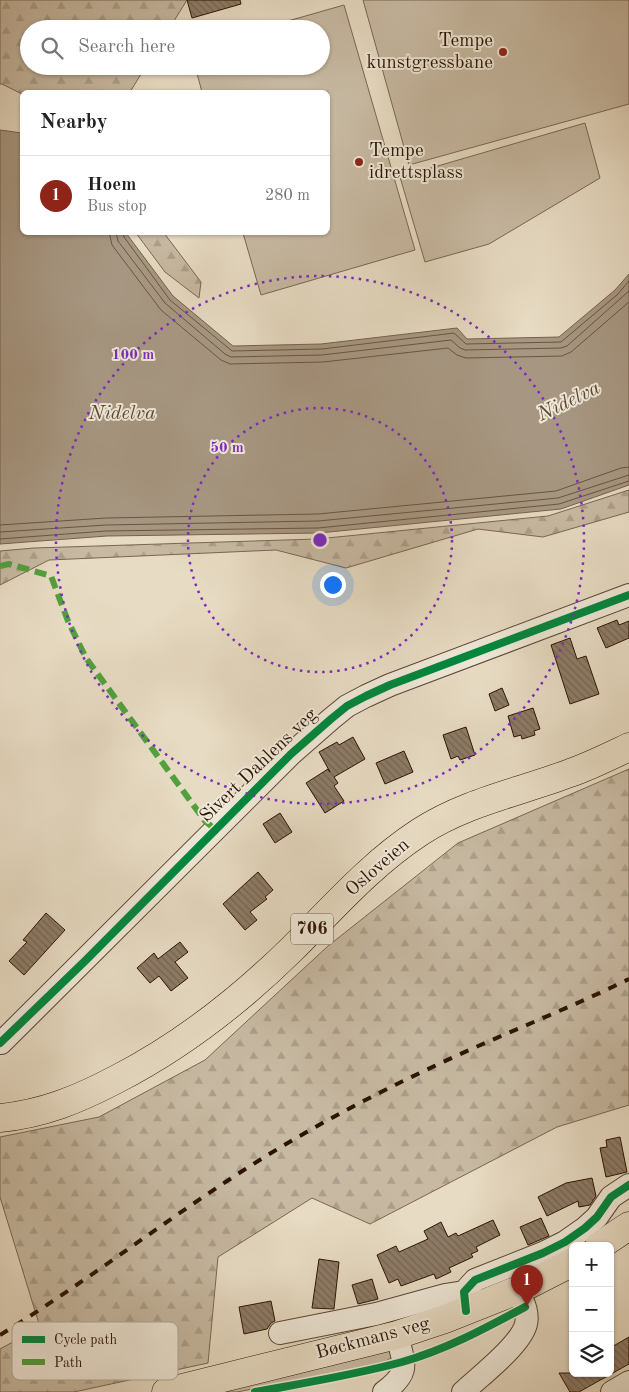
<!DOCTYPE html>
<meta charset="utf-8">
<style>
body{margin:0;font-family:"Old Standard TT",serif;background:#f6f6f6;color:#222}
.controls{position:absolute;right:15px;bottom:15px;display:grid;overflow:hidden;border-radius:8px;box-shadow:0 1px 4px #0004}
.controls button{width:45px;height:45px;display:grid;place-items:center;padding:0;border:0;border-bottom:1px solid #e0e0e0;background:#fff;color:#222;font:25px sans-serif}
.you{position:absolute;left:332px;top:584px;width:18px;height:18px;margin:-12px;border:4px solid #fff;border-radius:50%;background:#1a73e8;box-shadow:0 0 0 8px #1a73e833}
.badge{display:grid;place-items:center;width:32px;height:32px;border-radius:50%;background:#8f2418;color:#fff;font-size:16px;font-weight:700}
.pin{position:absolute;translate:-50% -41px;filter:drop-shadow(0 1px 2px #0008)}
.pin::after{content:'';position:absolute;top:26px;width:18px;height:15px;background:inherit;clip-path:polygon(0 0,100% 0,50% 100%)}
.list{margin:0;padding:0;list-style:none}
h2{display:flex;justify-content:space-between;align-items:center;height:65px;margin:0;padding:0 20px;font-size:21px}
h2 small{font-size:16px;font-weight:400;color:#767676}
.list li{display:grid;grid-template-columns:32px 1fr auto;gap:15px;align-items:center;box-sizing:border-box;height:80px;padding:0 20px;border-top:1px solid #e0e0e0}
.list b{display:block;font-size:19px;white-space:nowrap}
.list p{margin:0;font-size:16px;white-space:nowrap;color:#767676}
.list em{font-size:16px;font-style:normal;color:#767676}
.icon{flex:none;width:28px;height:28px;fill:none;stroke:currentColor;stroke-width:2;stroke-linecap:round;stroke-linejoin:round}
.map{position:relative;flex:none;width:629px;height:1392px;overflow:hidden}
.search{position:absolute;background:#fff;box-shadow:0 1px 4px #0004;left:20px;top:20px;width:310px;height:55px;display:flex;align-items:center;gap:12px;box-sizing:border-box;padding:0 18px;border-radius:28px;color:#767676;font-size:19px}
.panel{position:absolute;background:#fff;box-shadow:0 1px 4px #0004;left:20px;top:90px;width:310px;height:145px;border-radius:8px}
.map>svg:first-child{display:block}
</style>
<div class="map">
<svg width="629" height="1392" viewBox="0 0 629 1392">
<defs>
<pattern id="forest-firs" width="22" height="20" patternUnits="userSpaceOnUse" patternTransform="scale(1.25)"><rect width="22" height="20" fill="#c7b9a2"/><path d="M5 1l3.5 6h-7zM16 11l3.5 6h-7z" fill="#ab9e8a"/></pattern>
<pattern id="building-back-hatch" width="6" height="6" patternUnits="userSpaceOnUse" patternTransform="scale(1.25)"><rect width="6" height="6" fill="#8d7b67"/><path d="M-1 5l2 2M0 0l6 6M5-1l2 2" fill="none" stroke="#736453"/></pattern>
</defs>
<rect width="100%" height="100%" fill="#e7dbc3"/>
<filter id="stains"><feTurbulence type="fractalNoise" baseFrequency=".004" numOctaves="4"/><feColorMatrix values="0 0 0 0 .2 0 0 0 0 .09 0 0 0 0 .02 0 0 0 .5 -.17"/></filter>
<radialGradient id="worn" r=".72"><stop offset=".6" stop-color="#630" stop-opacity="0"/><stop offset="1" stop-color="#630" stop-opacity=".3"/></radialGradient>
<path fill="#c7b9a2" stroke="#796652" d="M 363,0 L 629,0 L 629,104 L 409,165 Z
M 344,5 L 415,250 L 261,295 L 243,233 L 328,232 L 328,92 L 202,92 L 195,66 L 321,66 L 321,29 L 260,29 Z
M 585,123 L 600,178 L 489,244 L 425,262 L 400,177 Z
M 381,1350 L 390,1351 L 392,1357 L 386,1361 L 351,1370 L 237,1392 L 208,1392 Z"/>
<path fill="url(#forest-firs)" stroke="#796652" d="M 0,0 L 187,0 L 169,29 L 29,29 L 29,66 L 146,66 L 130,92 L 22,92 L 22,94 L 2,84 L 0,84 Z
M 136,233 L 164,233 L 201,282 L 199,298 L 165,272 Z
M 629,490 L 629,512 L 543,537 L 478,529 L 346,568 L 276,550 L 49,560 L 0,585 L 0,551 L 34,548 L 317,539 L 548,516 Z
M 629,769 L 629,1105 L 557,1127 L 370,1224 L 312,1198 L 218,1257 L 208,1363 L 74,1392 L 0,1392 L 0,1349 L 40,1327 L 0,1197 L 0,1137 L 99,1117 L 205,1060 L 328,946 L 458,843 Z"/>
<path fill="#a79782" stroke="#75624f" d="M 0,130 L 22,133 L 22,232 L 126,233 L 173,296 L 233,346 L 321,344 L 457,328 L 467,339 L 559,337 L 615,290 L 629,274 L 629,485 L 561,509 L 319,533 L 107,536 L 0,544 Z"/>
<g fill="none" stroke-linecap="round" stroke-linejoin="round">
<path stroke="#695542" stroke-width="1" d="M 109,232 L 112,245 L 161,310 L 221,360 L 230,364 L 323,362 L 448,348 L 457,355 L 466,358 L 562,356 L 571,352 L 629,302
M 116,232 L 118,241 L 165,303 L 225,354 L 231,357 L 322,355 L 451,340 L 460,348 L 465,350 L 561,348 L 567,346 L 629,291
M 123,232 L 124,237 L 170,300 L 232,351 L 322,349 L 454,333 L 466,344 L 561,342 L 618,294 L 629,281
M 0,525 L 106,518 L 318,514 L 556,491 L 621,468 L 629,467
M 0,532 L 106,525 L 318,521 L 558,498 L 629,475
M 0,539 L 106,531 L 318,528 L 559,504 L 629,481"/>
</g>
<path fill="url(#building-back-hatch)" stroke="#2b1303" d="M 187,0 L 240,0 L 241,4 L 192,18 Z
M 617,620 L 619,625 L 629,621 L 629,638 L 606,648 L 597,628 Z
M 570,638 L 577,659 L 586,656 L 599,694 L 570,704 L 551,645 Z
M 502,688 L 509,705 L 495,711 L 489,694 Z
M 533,708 L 540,729 L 534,731 L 535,735 L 522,739 L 521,735 L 514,737 L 508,716 Z
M 466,727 L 475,755 L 460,760 L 458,756 L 451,759 L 443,735 Z
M 353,737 L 365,759 L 334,777 L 338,783 L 334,786 L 344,801 L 325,813 L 306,783 L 328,769 L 330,772 L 319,752 L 337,742 L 339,745 Z
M 404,751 L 413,772 L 385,784 L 376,763 Z
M 280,813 L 292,832 L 275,843 L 263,824 Z
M 258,872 L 273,890 L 265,897 L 267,899 L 250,912 L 257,920 L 245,930 L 223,904 Z
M 46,913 L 65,930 L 24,975 L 9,961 L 27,942 L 23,940 Z
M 180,942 L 188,952 L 175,962 L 188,978 L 171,991 L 159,976 L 150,983 L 137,968 L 154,953 L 158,959 Z
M 620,1137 L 627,1172 L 606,1177 L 600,1148 L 607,1147 L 606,1140 Z
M 592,1178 L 596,1196 L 590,1205 L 579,1207 L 578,1201 L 547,1216 L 538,1197 L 566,1183 Z
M 541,1218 L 549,1236 L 528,1245 L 520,1227 Z
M 493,1220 L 500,1235 L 476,1247 L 478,1251 L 471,1254 L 473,1257 L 449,1268 L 451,1272 L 436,1279 L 434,1274 L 401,1286 L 398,1279 L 389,1283 L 377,1255 L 396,1246 L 399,1252 L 428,1239 L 424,1231 L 441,1222 L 448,1237 L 456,1233 L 458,1236 Z
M 319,1259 L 339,1262 L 334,1309 L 312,1308 Z
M 372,1279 L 378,1299 L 358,1304 L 352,1285 Z
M 271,1301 L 275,1321 L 271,1323 L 267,1329 L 244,1334 L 239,1307 Z
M 629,1337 L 629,1364 L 579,1392 L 570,1392 L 559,1373 L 610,1373 L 610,1348 Z"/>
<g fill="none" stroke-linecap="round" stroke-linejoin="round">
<defs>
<path id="minor" d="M 1,1043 L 291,754 L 331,719 L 347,706 L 366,696 L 390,685 L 629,595
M 466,1311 L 464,1292 L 475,1280 L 543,1253 L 565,1242 L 585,1228 L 597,1217 L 611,1197 L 629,1185
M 280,1333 L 376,1314 L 445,1295 L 464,1292
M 384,1392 C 411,1372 404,1364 397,1335
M 463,1392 C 479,1377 521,1345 526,1324 C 529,1312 522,1300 518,1290
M 612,1392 L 629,1382"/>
<path id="major" d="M 599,1246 L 629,1226
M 166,1392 L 397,1335 L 445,1319 L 518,1290 L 573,1262"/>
<path id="highway" d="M 0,1118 C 43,1114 79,1099 117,1079 C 183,1045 239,1001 292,949 C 333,908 371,864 420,832 C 466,802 520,792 570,773 C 590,766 610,756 629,747"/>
</defs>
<use href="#minor" stroke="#5a4533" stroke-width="24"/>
<use href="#major" stroke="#2b1303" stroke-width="29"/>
<use href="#highway" stroke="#2b1303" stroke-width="29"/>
<use href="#minor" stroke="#efe8d8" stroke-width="22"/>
<use href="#major" stroke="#e7dbc3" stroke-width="28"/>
<use href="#highway" stroke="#e7dbc3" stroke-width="28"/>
<path stroke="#2b1303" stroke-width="4" stroke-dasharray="9 9" stroke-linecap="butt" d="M 0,1335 C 104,1271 199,1193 305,1133 C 350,1107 396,1084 443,1062 C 505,1033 568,1009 629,979"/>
<path stroke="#51a03d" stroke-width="6" stroke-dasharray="12 6" stroke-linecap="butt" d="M 0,566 L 9,564 L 51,576 L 68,621 L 86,658 L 205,821 L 216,830"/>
<defs>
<path id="cycleway" d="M 0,1043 L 85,961 L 291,754 L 331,719 L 347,706 L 366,696 L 390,685 L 629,595
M 466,1311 L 464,1292 L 475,1280 L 543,1253 L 565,1242 L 585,1228 L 597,1217 L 611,1197 L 629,1185
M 255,1392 C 304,1383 354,1375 402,1362 C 445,1350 486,1328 525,1307"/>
</defs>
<use href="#cycleway" stroke="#efe8d8" stroke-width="11"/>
<use href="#cycleway" stroke="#00873e" stroke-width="8"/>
</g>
<g fill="none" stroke="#7b2cbf" stroke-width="2.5" stroke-dasharray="2.5 5">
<circle cx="320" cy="540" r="132"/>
<circle cx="320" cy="540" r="264"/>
</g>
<g fill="#8f2418" stroke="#efe8d8" stroke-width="2">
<circle cx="503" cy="52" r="5"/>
<circle cx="359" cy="162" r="5"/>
</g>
<g text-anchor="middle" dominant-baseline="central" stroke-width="4" stroke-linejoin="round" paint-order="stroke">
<rect fill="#efe8d8" stroke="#665343" stroke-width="1" x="291" y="913.5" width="42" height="31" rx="4"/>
<g font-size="18" font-weight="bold" fill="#2b1303">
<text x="312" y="929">706</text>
</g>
<g font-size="19" fill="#2b1303" stroke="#efe8d8" text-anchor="end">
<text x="493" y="41">Tempe<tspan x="493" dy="22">kunstgressbane</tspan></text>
<text x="369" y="151" text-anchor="start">Tempe<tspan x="369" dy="22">idrettsplass</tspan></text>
</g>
<g font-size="19" fill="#2b1303" stroke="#efe8d8">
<text transform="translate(259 766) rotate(-44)">Sivert Dahlens veg</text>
<text transform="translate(378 868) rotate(-41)">Osloveien</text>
<text transform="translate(373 1339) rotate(-15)">Bøckmans veg</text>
</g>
<g font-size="20" font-style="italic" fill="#5d4836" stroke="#efe8d8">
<text transform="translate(569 402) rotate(-26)">Nidelva</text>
<text x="122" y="414">Nidelva</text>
</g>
</g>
<rect x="12" y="1322" width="166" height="58" rx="8" fill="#efe8d8" stroke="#b4a898" stroke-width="1"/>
<rect x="22" y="1336" width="23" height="7" fill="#00873e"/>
<rect x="22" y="1359" width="23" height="6" fill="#51a03d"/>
<g font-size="14" fill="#2b1303">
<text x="54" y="1344">Cycle path</text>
<text x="54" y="1367">Path</text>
</g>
<circle cx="320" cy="540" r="8" fill="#7b2cbf" stroke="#efe8d8" stroke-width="2.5"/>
<g font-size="15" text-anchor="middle" font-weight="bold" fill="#7b2cbf" stroke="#efe8d8" stroke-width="4" stroke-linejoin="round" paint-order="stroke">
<text x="133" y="359">100 m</text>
<text x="227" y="452">50 m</text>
</g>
<rect width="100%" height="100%" filter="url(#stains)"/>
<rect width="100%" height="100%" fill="url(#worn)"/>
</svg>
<div class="controls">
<button>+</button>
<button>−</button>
<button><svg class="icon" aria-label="layers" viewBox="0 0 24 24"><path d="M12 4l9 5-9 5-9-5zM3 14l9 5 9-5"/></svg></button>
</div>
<div class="you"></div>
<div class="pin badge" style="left:527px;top:1306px">1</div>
<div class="search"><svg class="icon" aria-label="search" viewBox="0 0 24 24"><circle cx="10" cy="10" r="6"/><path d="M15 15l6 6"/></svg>Search here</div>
<section class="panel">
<h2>Nearby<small></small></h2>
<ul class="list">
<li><span class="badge">1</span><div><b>Hoem</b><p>Bus stop</p></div><em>280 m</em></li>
</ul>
</section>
</div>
